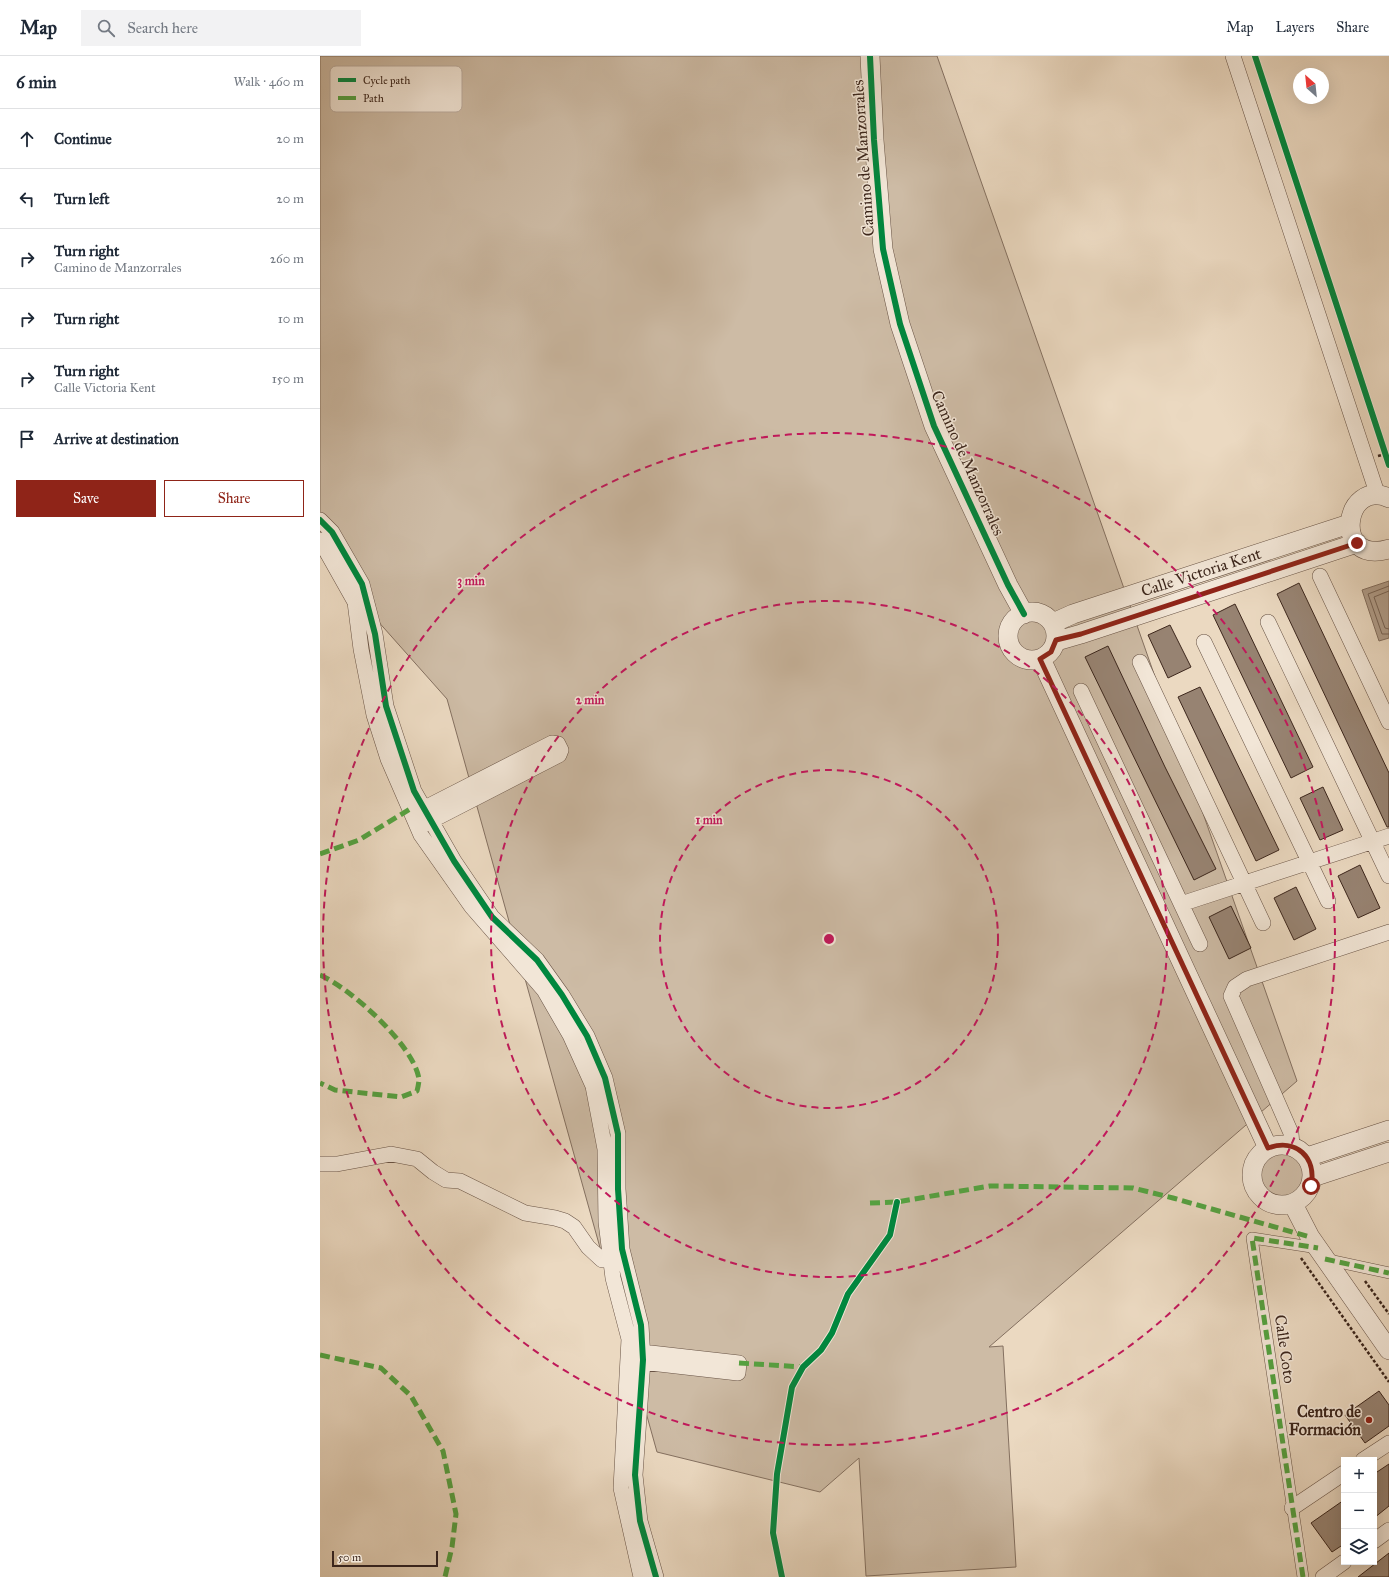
<!DOCTYPE html>
<meta charset="utf-8">
<style>
body{margin:0;font-family:"IM FELL Great Primer",serif;background:#f2f2f3;color:#1f2937}
.controls{position:absolute;right:12px;bottom:12px;display:grid;overflow:hidden;border-radius:0px;box-shadow:0 4px 16px #0002}
.controls button{width:36px;height:36px;display:grid;place-items:center;padding:0;border:0;border-bottom:1px solid #e0e1e3;background:#fff;color:#1f2937;font:20px sans-serif}
.compass{position:absolute;left:973px;top:12px;width:36px;height:36px;border-radius:50%;background:#fff;box-shadow:0 4px 16px #0002;rotate:333deg}
.scale{position:absolute;left:12px;bottom:10px;width:106px;box-sizing:border-box;padding-left:4px;border:2px solid #3c261c;border-top:0;font-size:11px;line-height:14px;white-space:nowrap;color:#3c261c;-webkit-text-stroke:3px #f2e6d7;paint-order:stroke}
.stop{position:absolute;width:12px;height:12px;margin:-9px;border:3px solid #8f2418;border-radius:50%;background:#fff}
.stop.end{background:#8f2418;border-color:#fff;box-shadow:0 1px 4px #0008}
.list{margin:0;padding:0;list-style:none}
h2{display:flex;justify-content:space-between;align-items:center;height:52px;margin:0;padding:0 16px;font-size:17px}
h2 small{font-size:13px;font-weight:400;color:#747a83}
.list li{display:grid;grid-template-columns:26px 1fr auto;gap:12px;align-items:center;box-sizing:border-box;height:60px;padding:0 16px;border-top:1px solid #e0e1e3}
.list b{display:block;font-size:15px;white-space:nowrap}
.list p{margin:0;font-size:13px;white-space:nowrap;color:#747a83}
.list em{font-size:13px;font-style:normal;color:#747a83}
.actions{display:flex;gap:8px;padding:12px 16px}
.actions a{flex:1;padding:9px 0;border:1px solid #8f2418;border-radius:0px;text-align:center;font-size:14px;color:#8f2418}
.actions .main{background:#8f2418;color:#fff}
.icon{flex:none;width:22px;height:22px;fill:none;stroke:currentColor;stroke-width:2;stroke-linecap:round;stroke-linejoin:round}
.map{position:relative;flex:none;width:1069px;height:1521px;overflow:hidden}
header{display:flex;align-items:center;gap:24px;box-sizing:border-box;height:56px;padding:0 20px;background:#fff;border-bottom:1px solid #e0e1e3}
header strong{font-size:19px}
nav{display:flex;gap:22px;margin-inline-start:auto;font-size:14px}
.search{width:280px;height:36px;background:#f2f2f3;display:flex;align-items:center;gap:10px;box-sizing:border-box;padding:0 14px;border-radius:0px;color:#747a83;font-size:15px}
main{display:flex}
aside{flex:1;background:#fff}
.map>svg:first-child{display:block}
</style>
<header>
<strong>Map</strong>
<div class="search"><svg class="icon" aria-label="search" viewBox="0 0 24 24"><circle cx="10" cy="10" r="6"/><path d="M15 15l6 6"/></svg>Search here</div>
<nav><a>Map</a><a>Layers</a><a>Share</a></nav>
</header>
<main>
<aside>
<h2>6 min<small>Walk · 460 m</small></h2>
<ul class="list">
<li><svg class="icon" aria-label="ahead" viewBox="0 0 24 24"><path d="M12 20V5M6 11l6-6 6 6"/></svg><div><b>Continue</b></div><em>20 m</em></li>
<li><svg class="icon" aria-label="left" viewBox="0 0 24 24"><path d="M17 20v-9H6M10 6l-5 5 5 5"/></svg><div><b>Turn left</b></div><em>20 m</em></li>
<li><svg class="icon" aria-label="right" viewBox="0 0 24 24"><path d="M7 20v-9h11M14 6l5 5-5 5"/></svg><div><b>Turn right</b><p>Camino de Manzorrales</p></div><em>260 m</em></li>
<li><svg class="icon" aria-label="right" viewBox="0 0 24 24"><path d="M7 20v-9h11M14 6l5 5-5 5"/></svg><div><b>Turn right</b></div><em>10 m</em></li>
<li><svg class="icon" aria-label="right" viewBox="0 0 24 24"><path d="M7 20v-9h11M14 6l5 5-5 5"/></svg><div><b>Turn right</b><p>Calle Victoria Kent</p></div><em>150 m</em></li>
<li><svg class="icon" aria-label="arrive" viewBox="0 0 24 24"><path d="M6 21V4h12l-3 4 3 4H6"/></svg><div><b>Arrive at destination</b></div></li>
</ul>
<div class="actions"><a class="main">Save</a><a>Share</a></div>
</aside>
<div class="map">
<svg width="1069" height="1521" viewBox="0 0 1069 1521">
<rect width="100%" height="100%" fill="#ebd9c1"/>
<filter id="stains"><feTurbulence type="fractalNoise" baseFrequency=".005" numOctaves="4"/><feColorMatrix values="0 0 0 0 .2 0 0 0 0 .09 0 0 0 0 .02 0 0 0 .5 -.17"/></filter>
<radialGradient id="worn" r=".72"><stop offset=".6" stop-color="#630" stop-opacity="0"/><stop offset="1" stop-color="#630" stop-opacity=".3"/></radialGradient>
<path fill="#cdbba5" stroke="#847060" d="M 0,0 L 617,0 L 977,1025 L 669,1291 L 683,1290 L 696,1511 L 546,1520 L 539,1402 L 500,1436 L 337,1396 L 127,643 L 0,500 Z
M939 1119a23 23 0 1 1 46 0a23 23 0 1 1-46 0Z"/>
<path fill="#b09c89" stroke="#826d5d" d="M 1069,525 L 1069,582 L 1059,585 L 1042,534 Z"/>
<g fill="none" stroke-linecap="round" stroke-linejoin="round">
<path stroke="#766152" stroke-width="1" d="M 1069,530 L 1048,538 L 1062,578 L 1069,578
M 1069,535 L 1054,541 L 1065,572 L 1069,573"/>
</g>
<path fill="#978372" stroke="#3c261c" d="M 979,527 L 1069,717 L 1069,771 L 1067,771 L 1053,741 L 957,538 Z
M 915,548 L 993,711 L 971,722 L 893,559 Z
M 850,569 L 871,611 L 848,622 L 828,579 Z
M 788,590 L 845,711 L 896,813 L 874,824 L 765,601 Z
M 880,631 L 959,794 L 936,805 L 858,641 Z
M 1003,731 L 1023,774 L 1000,784 L 980,742 Z
M 1040,809 L 1060,852 L 1038,862 L 1018,820 Z
M 976,831 L 996,873 L 974,884 L 954,842 Z
M 911,850 L 931,892 L 909,903 L 889,861 Z
M 1059,1335 L 1069,1349 L 1069,1370 L 1045,1387 L 1025,1359 Z
M 1069,1408 L 1069,1450 L 1054,1462 L 1054,1418 Z
M 1024,1444 L 1024,1488 L 1012,1496 L 991,1467 Z
M 1069,1497 L 1069,1521 L 1038,1521 Z"/>
<g fill="none" stroke-linecap="round" stroke-linejoin="round">
<defs>
<path id="pedestrian" d="M 1005,1203 L 1069,1217
M 983,1521 L 932,1182 L 998,1192"/>
<path id="minor" d="M 913,0 L 1058,440
M 0,464 L 12,476 L 42,528 L 55,578 L 66,650 L 94,735 L 134,805 L 172,861 L 217,904 L 242,939 L 267,980 L 285,1022 L 298,1078 L 298,1133 L 302,1193 L 321,1269 L 323,1304 L 315,1419 L 320,1465 L 336,1521
M 0,484 L 35,546 L 41,593 L 54,659 L 68,703 L 101,779 L 151,850 L 224,934 L 250,979 L 273,1030 L 285,1093 L 286,1166 L 293,1222 L 309,1283 L 301,1432 L 321,1521
M 1000,520 L 1069,666
M 948,566 L 1069,820
M 884,586 L 1008,845
M 820,606 L 943,867
M 761,635 L 880,888
M 95,757 L 232,687 L 238,688 L 241,694 L 239,699 L 103,769
M 861,848 L 1069,780
M 972,1090 L 971,1077 L 911,940 L 915,931 L 927,923 L 1069,876
M 0,1108 L 17,1108 L 71,1098 L 97,1103 L 113,1116 L 126,1124 L 140,1125 L 205,1157 L 235,1162 L 245,1165 L 254,1171 L 268,1191 L 282,1204 L 299,1202
M 313,1305 L 418,1317 L 419,1307 L 313,1295
M 1043,1404 L 1069,1387
M 972,1452 L 1024,1417
M 1054,1485 L 1069,1474
M 1003,1521 L 1024,1506"/>
<path id="tertiary" d="M 550,0 L 554,84 L 563,193 L 580,268 L 614,370 L 688,529 L 704,558
M 1069,442 C 1024,421 1011,510 1069,493
M688 580a24 24 0 1 1 48 0a24 24 0 1 1-48 0Z
M 733,567 L 753,558 L 1029,468
M 737,585 L 761,578 L 1037,487
M 721,603 L 948,1092
M932 1119a30 30 0 1 1 60 0a30 30 0 1 1-60 0Z
M 987,1101 L 1069,1074
M 993,1121 L 1069,1096
M 973,1148 L 990,1181 L 1069,1294"/>
</defs>
<use href="#pedestrian" stroke="#685345" stroke-width="12"/>
<use href="#minor" stroke="#685345" stroke-width="16"/>
<use href="#tertiary" stroke="#685345" stroke-width="20"/>
<path stroke="#3c261c" stroke-width="2.5" stroke-dasharray="3 2" stroke-linecap="butt" d="M 1058,400 L 1065,398
M 981,1202 L 1069,1326
M 1045,1225 L 1069,1258"/>
<use href="#pedestrian" stroke="#f2e6d7" stroke-width="11"/>
<use href="#minor" stroke="#f2e6d7" stroke-width="15"/>
<use href="#tertiary" stroke="#f2e6d7" stroke-width="19"/>
<path stroke="#54a341" stroke-width="5" stroke-dasharray="10 5" stroke-linecap="butt" d="M 0,798 L 39,784 L 90,753
M 0,919 C 30,932 94,989 99,1023 C 99,1026 98,1031 97,1035 L 81,1041 L 15,1034 L 0,1027
M 550,1147 L 577,1146 L 670,1130 L 813,1132 L 853,1142 L 990,1181
M 1005,1203 L 1069,1217
M 0,1299 L 61,1312 L 91,1340 L 123,1395 L 136,1458 L 132,1491 L 125,1521
M 419,1307 L 483,1311
M 983,1521 L 932,1182 L 998,1192"/>
<defs>
<path id="cycleway" d="M 550,0 L 554,84 L 563,193 L 580,268 L 614,370 L 688,529 L 704,558
M 935,0 L 1069,409
M 0,464 L 12,476 L 42,528 L 55,578 L 66,650 L 94,735 L 134,805 L 172,861 L 217,904 L 242,939 L 267,980 L 285,1022 L 298,1078 L 298,1133 L 302,1193 L 321,1269 L 323,1304 L 315,1419 L 320,1465 L 336,1521
M 462,1521 L 453,1477 L 457,1418 L 472,1331 L 483,1311 L 501,1294 L 512,1277 L 528,1238 L 570,1179 L 577,1146"/>
</defs>
<use href="#cycleway" stroke="#f2e6d7" stroke-width="8"/>
<use href="#cycleway" stroke="#00873e" stroke-width="6"/>
</g>
<g fill="none" stroke-linecap="round" stroke-linejoin="round">
<path stroke="#8f2418" stroke-width="5" d="M 991,1130 C 997,1101 976,1082 948,1092 L 720,603 L 731,596 L 736,584 L 761,578 L 1037,487"/>
</g>
<g fill="none" stroke="#c2185b" stroke-width="2" stroke-dasharray="7 5">
<circle cx="509" cy="883" r="169"/>
<circle cx="509" cy="883" r="338"/>
<circle cx="509" cy="883" r="506"/>
</g>
<circle fill="#8f2418" stroke="#f2e6d7" stroke-width="1.5" cx="1049" cy="1364" r="4"/>
<g text-anchor="middle" dominant-baseline="central" stroke-width="3" stroke-linejoin="round" paint-order="stroke">
<g font-size="16" fill="#3c261c" stroke="#f2e6d7">
<text transform="translate(543 102) rotate(-94)">Camino de Manzorrales</text>
<text transform="translate(648 407) rotate(66)">Camino de Manzorrales</text>
<text transform="translate(881 516) rotate(-18)">Calle Victoria Kent</text>
<text transform="translate(965 1293) rotate(82)">Calle Coto</text>
</g>
<g font-size="16" font-weight="bold" fill="#3c261c" stroke="#f2e6d7" text-anchor="end">
<text x="1041" y="1355">Centro de<tspan x="1041" dy="18">Formación</tspan></text>
</g>
</g>
<rect x="10" y="10" width="132" height="46" rx="6" fill="#f2e6d7" stroke="#bbac9f" stroke-width="1"/>
<rect x="18" y="22" width="18" height="4" fill="#00873e"/>
<rect x="18" y="40" width="18" height="4" fill="#54a341"/>
<g font-size="11" fill="#3c261c">
<text x="43" y="28">Cycle path</text>
<text x="43" y="46">Path</text>
</g>
<circle cx="509" cy="883" r="6" fill="#c2185b" stroke="#f2e6d7" stroke-width="2"/>
<g font-size="12" text-anchor="middle" font-weight="bold" fill="#c2185b" stroke="#f2e6d7" stroke-width="3" stroke-linejoin="round" paint-order="stroke">
<text x="151" y="529">3 min</text>
<text x="270" y="648">2 min</text>
<text x="389" y="768">1 min</text>
</g>
<rect width="100%" height="100%" filter="url(#stains)"/>
<rect width="100%" height="100%" fill="url(#worn)"/>
</svg>
<div class="controls">
<button>+</button>
<button>−</button>
<button><svg class="icon" aria-label="layers" viewBox="0 0 24 24"><path d="M12 4l9 5-9 5-9-5zM3 14l9 5 9-5"/></svg></button>
</div>
<svg class="compass" viewBox="-18 -18 36 36"><path d="M0-13l5 13h-10z" fill="#e53935"/><path d="M0 13l5-13h-10z" fill="#747a83"/></svg>
<div class="scale">50 m</div>
<div class="stop" style="left:991px;top:1130px"></div>
<div class="stop end" style="left:1037px;top:487px"></div>
</div>
</main>
